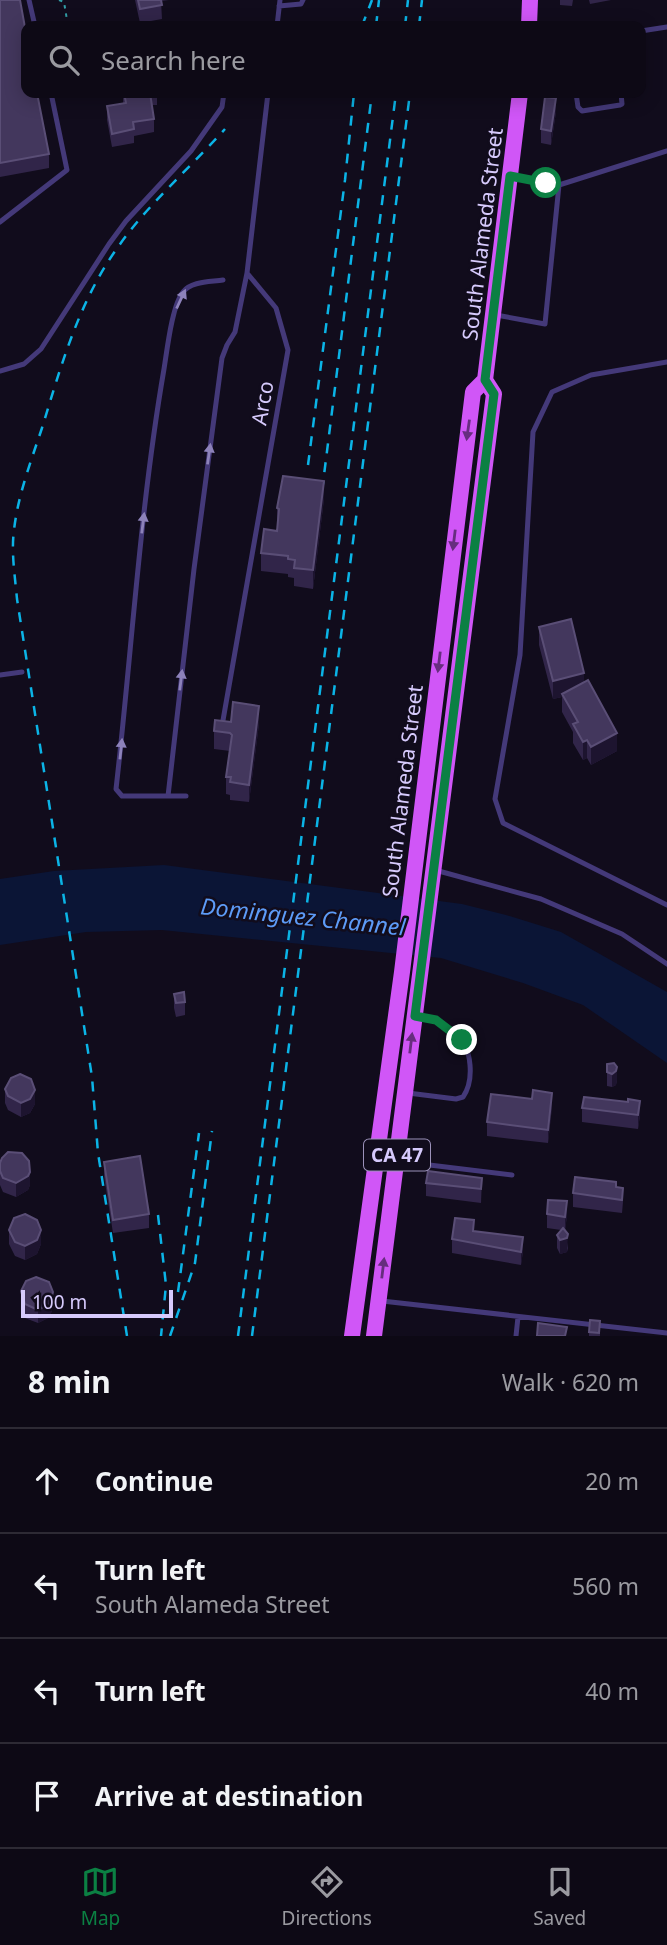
<!DOCTYPE html>
<meta charset="utf-8">
<style>
body{margin:0;font-family:"Noto Sans",sans-serif;background:#1b1722;color:#f1f3f6}
.scale{position:absolute;left:21px;bottom:18px;width:152px;box-sizing:border-box;padding-left:7px;border:4px solid #d6cafc;border-top:0;font-size:19px;line-height:24px;white-space:nowrap;color:#d6cafc;-webkit-text-stroke:5px #110c1c;paint-order:stroke}
.stop{position:absolute;width:21px;height:21px;margin:-16px;border:5px solid #0b8043;border-radius:50%;background:#fff}
.stop.end{background:#0b8043;border-color:#fff;box-shadow:0 2px 7px #0008}
.list{margin:0;padding:0;list-style:none}
h2{display:flex;justify-content:space-between;align-items:center;height:91px;margin:0;padding:0 28px;font-size:30px}
h2 small{font-size:23px;font-weight:400;color:#9a9aa0}
.list li{display:grid;grid-template-columns:46px 1fr auto;gap:21px;align-items:center;box-sizing:border-box;height:105px;padding:0 28px;border-top:2px solid #2d2a34}
.list b{display:block;font-size:26px;white-space:nowrap}
.list p{margin:0;font-size:23px;white-space:nowrap;color:#9a9aa0}
.list em{font-size:23px;font-style:normal;color:#9a9aa0}
.icon{flex:none;width:38px;height:38px;fill:none;stroke:currentColor;stroke-width:2;stroke-linecap:round;stroke-linejoin:round}
.map{position:relative;flex:none;width:667px;height:1336px;overflow:hidden}
.search{position:absolute;background:#0d0915;box-shadow:0 4px 18px #0003;left:21px;right:21px;top:21px;height:77px;display:flex;align-items:center;gap:18px;box-sizing:border-box;padding:0 24px;border-radius:14px;color:#9a9aa0;font-size:26px}
.sheet{height:511px;background:#0d0915}
nav{display:flex;justify-content:space-around;align-items:center;box-sizing:border-box;height:98px;border-top:2px solid #2d2a34;background:#0d0915;font-size:19px;color:#9a9aa0}
nav a{display:grid;justify-items:center;gap:4px}
nav .on{color:#0b8043}
.map>svg:first-child{display:block}
</style>
<div class="map">
<svg width="667" height="1336" viewBox="0 0 667 1336">
<rect width="100%" height="100%" fill="#110c1c"/>
<path fill="#0b1536" d="M 164,865 L 462,904 L 506,915 L 561,932 L 667,992 L 667,1063 L 583,1005 L 523,983 L 441,958 L 162,930 L 86,932 L 0,945 L 0,879 L 54,871 Z"/>
<g fill="none" stroke-linecap="round" stroke-linejoin="round">
<path stroke="#329fa7" stroke-width="2" stroke-dasharray="3.5 5" stroke-linecap="butt" d="M 59,0 L 64,2 L 68,26"/>
<path stroke="#443979" stroke-width="5" d="M 29,0 L 35,26
M 279,6 L 301,4 L 303,0
M 277,26 L 280,0
M 641,31 L 667,27
M 576,93 L 578,107 L 582,111 L 620,105 L 622,104 L 621,93
M 513,177 L 559,185 L 667,151
M 0,222 L 67,170 L 51,93
M 496,315 L 545,324 L 559,185
M 667,362 L 591,375 L 552,392 L 533,432 L 520,655 L 495,799 L 503,823 L 667,905
M 0,371 L 24,364 L 41,349 L 109,244 L 126,221 L 191,151 L 222,107 L 224,93
M 0,675 L 22,672
M 222,726 L 288,350 L 276,308 L 247,273 L 268,93
M 168,796 L 194,569 L 222,358 L 227,345 L 235,332 L 247,273
M 186,796 L 122,796 L 116,789 C 132,649 140,508 164,369 C 167,351 172,305 183,292 C 191,281 211,282 223,280
M 435,870 L 541,899 L 622,934 L 667,964
M 408,1093 L 456,1099 L 463,1097 C 470,1087 471,1077 470,1065 C 468,1035 444,1021 417,1016
M 380,1159 L 512,1175
M 382,1301 L 667,1333
M 516,1336 L 518,1317"/>
<path stroke="#d056f7" stroke-width="16" d="M 529,26 L 530,0
M 352,1336 L 402,972 L 473,392 L 485,380 L 520,93
M 374,1336 L 494,394 L 485,380"/>
<path stroke="#0bb4e6" stroke-width="2.5" stroke-dasharray="10 9" stroke-linecap="butt" d="M 362,26 L 372,0
M 376,26 L 379,0
M 405,26 L 408,0
M 419,26 L 422,0
M 308,465 L 345,180 L 354,93
M 322,491 L 372,93
M 158,1215 L 166,1285 L 161,1336
M 178,1292 L 199,1133
M 127,1336 L 98,1153 L 92,1077 L 17,599 C 15,576 11,553 14,530 C 18,495 31,461 42,428 C 61,366 79,301 118,247 C 148,204 190,168 225,129
M 170,1336 L 195,1263 L 212,1131
M 238,1336 L 396,93
M 252,1336 L 410,93"/>
</g>
<path fill="#312549" d="M 0,0 L 49,154 L 49,168 L 0,177 Z
M 135,0 L 169,0 L 161,1 L 162,19 L 140,23 Z
M 560,0 L 573,0 L 572,6 L 560,5 Z
M 589,0 L 611,0 L 590,4 Z
M 123,93 L 157,93 L 157,105 L 152,105 L 154,119 L 154,132 L 134,136 L 134,143 L 112,147 L 107,120 L 107,106 L 123,103 Z
M 556,112 L 551,145 L 541,143 L 541,129 Z
M 324,499 L 313,589 L 294,586 L 294,578 L 288,577 L 288,574 L 261,571 L 261,553 L 277,531 L 277,508 Z
M 539,627 L 584,682 L 617,751 L 591,765 L 587,758 L 583,760 L 573,743 L 573,732 L 562,712 L 562,697 L 553,699 L 539,645 Z
M 231,722 L 259,724 L 249,802 L 230,800 L 230,795 L 226,794 L 226,777 L 230,751 L 214,749 L 214,731 Z
M 174,994 L 185,1002 L 185,1015 L 176,1017 L 174,1008 Z
M 607,1064 L 617,1080 L 616,1085 L 612,1087 L 607,1086 Z
M 5,1089 L 35,1104 L 30,1113 L 21,1117 L 8,1110 L 5,1103 Z
M 532,1099 L 552,1107 L 548,1143 L 487,1136 L 487,1122 Z
M 582,1108 L 640,1115 L 638,1129 L 582,1122 Z
M 104,1162 L 149,1214 L 149,1228 L 113,1233 L 104,1176 Z
M 0,1163 L 30,1185 L 28,1190 L 16,1197 L 3,1192 L 0,1185 Z
M 482,1178 L 481,1203 L 426,1196 L 426,1183 Z
M 616,1187 L 623,1202 L 622,1213 L 573,1207 L 573,1193 Z
M 547,1214 L 567,1215 L 565,1231 L 568,1248 L 567,1252 L 560,1254 L 557,1248 L 557,1235 L 561,1230 L 547,1228 Z
M 9,1230 L 41,1244 L 37,1254 L 25,1260 L 15,1256 L 9,1244 Z
M 452,1239 L 523,1251 L 521,1265 L 452,1253 Z
M 21,1291 L 53,1306 L 50,1317 L 38,1323 L 25,1318 L 21,1305 Z
M 600,1321 L 600,1336 L 589,1336 L 589,1332 Z"/>
<path fill="#1d142f" d="M 556,98 L 556,112 L 551,145 L 551,131 Z
M 324,481 L 324,499 L 313,589 L 313,570 Z
M 584,673 L 584,691 L 562,694 L 562,697 L 553,699 L 553,681 Z
M 259,706 L 259,724 L 249,802 L 249,785 Z
M 617,733 L 617,751 L 591,765 L 591,747 Z
M 587,740 L 587,758 L 583,760 L 583,742 Z
M 617,1067 L 617,1080 L 616,1085 L 612,1087 L 612,1074 Z
M 35,1090 L 35,1104 L 30,1113 L 21,1117 L 21,1103 Z
M 552,1093 L 552,1107 L 548,1143 L 548,1130 Z
M 640,1101 L 640,1115 L 638,1129 L 638,1115 Z
M 30,1172 L 30,1185 L 28,1190 L 16,1197 L 16,1183 Z
M 567,1201 L 567,1215 L 565,1231 L 565,1217 Z
M 41,1230 L 41,1244 L 37,1254 L 25,1260 L 25,1246 Z
M 568,1234 L 567,1252 L 560,1254 L 560,1240 Z
M 523,1237 L 523,1251 L 521,1265 L 521,1252 Z
M 53,1292 L 53,1306 L 50,1317 L 38,1323 L 38,1310 Z"/>
<path fill="#43375d" stroke="#5a4e76" stroke-width="2" d="M 0,0 L 20,0 L 26,33 L 26,93 L 37,93 L 49,154 L 0,163 Z
M 138,0 L 161,0 L 162,5 L 140,9 Z
M 124,93 L 150,93 L 154,119 L 133,122 L 134,129 L 112,134 L 107,106 L 126,103 Z
M 545,97 L 556,98 L 551,131 L 541,129 Z
M 283,476 L 324,481 L 313,570 L 294,568 L 295,560 L 288,559 L 288,556 L 261,553 L 264,529 L 277,531 L 279,509 L 277,508 Z
M 571,619 L 584,673 L 553,681 L 539,627 Z
M 588,680 L 617,733 L 591,747 L 587,740 L 583,742 L 573,724 L 578,722 L 562,694 Z
M 233,702 L 259,706 L 249,785 L 230,782 L 231,777 L 226,777 L 232,735 L 230,733 L 214,731 L 215,720 L 231,722 Z
M 184,992 L 185,1002 L 176,1003 L 174,994 Z
M 614,1063 L 617,1067 L 616,1071 L 612,1074 L 607,1072 L 607,1064 Z
M 20,1074 L 31,1079 L 35,1090 L 30,1099 L 21,1103 L 8,1096 L 5,1089 L 11,1078 Z
M 533,1090 L 552,1093 L 548,1130 L 487,1122 L 491,1094 L 532,1099 Z
M 584,1097 L 628,1102 L 628,1099 L 640,1101 L 638,1115 L 582,1108 Z
M 8,1152 L 22,1153 L 29,1161 L 30,1172 L 28,1176 L 16,1183 L 3,1178 L 0,1171 L 0,1163 L 2,1158 Z
M 140,1156 L 149,1214 L 113,1220 L 104,1162 Z
M 428,1171 L 482,1178 L 481,1189 L 426,1183 Z
M 575,1177 L 616,1182 L 616,1187 L 623,1188 L 622,1200 L 573,1193 Z
M 548,1200 L 567,1201 L 565,1217 L 547,1214 Z
M 25,1214 L 37,1220 L 41,1230 L 37,1240 L 25,1246 L 15,1242 L 9,1230 L 14,1218 Z
M 455,1218 L 474,1220 L 473,1231 L 523,1237 L 521,1252 L 452,1239 Z
M 563,1228 L 568,1234 L 567,1238 L 560,1240 L 557,1235 Z
M 36,1277 L 49,1282 L 53,1292 L 50,1303 L 38,1310 L 25,1304 L 21,1291 L 26,1281 Z
M 590,1320 L 600,1321 L 599,1333 L 589,1332 Z
M 538,1323 L 567,1327 L 565,1336 L 537,1336 Z"/>
<defs><path id="oneway-solid" d="M-6-.8H1V-3.2L6.5 0L1 3.2V.8H-6Z" transform="scale(1.75)"/></defs>
<g fill="#8d82ba">
<use href="#oneway-solid" transform="translate(181 299) rotate(-65)"/>
<use href="#oneway-solid" transform="translate(209 454) rotate(-82)"/>
<use href="#oneway-solid" transform="translate(143 523) rotate(-83)"/>
<use href="#oneway-solid" transform="translate(181 680) rotate(-83)"/>
<use href="#oneway-solid" transform="translate(121 749) rotate(-84)"/>
</g>
<g fill="#672d7f">
<use href="#oneway-solid" transform="translate(468 430) rotate(98)"/>
<use href="#oneway-solid" transform="translate(454 540) rotate(97)"/>
<use href="#oneway-solid" transform="translate(439 662) rotate(97)"/>
<use href="#oneway-solid" transform="translate(411 1043) rotate(-83)"/>
<use href="#oneway-solid" transform="translate(383 1268) rotate(-83)"/>
</g>
<g fill="none" stroke-linecap="round" stroke-linejoin="round">
<path stroke="#0b8043" stroke-width="9" d="M 462,1040 L 436,1020 L 415,1016 L 494,394 L 485,380 L 510,176 L 546,183"/>
</g>
<g text-anchor="middle" dominant-baseline="central" stroke-width="5" stroke-linejoin="round" paint-order="stroke">
<rect fill="#110c1c" stroke="#9b91b9" stroke-width="2" x="364" y="1139.5" width="66" height="31" rx="5"/>
<g font-size="19" font-weight="bold" fill="#d6cafc">
<text x="397" y="1155">CA 47</text>
</g>
<g font-size="21" fill="#d6cafc" stroke="#110c1c">
<text transform="translate(482 234) rotate(-83)">South Alameda Street</text>
<text transform="translate(262 403) rotate(-80)">Arco</text>
<text transform="translate(402 791) rotate(-83)">South Alameda Street</text>
</g>
<g font-size="23" font-style="italic" fill="#5d9bf7" stroke="#110c1c">
<text transform="translate(303 916) rotate(6)">Dominguez Channel</text>
</g>
</g>
</svg>
<div class="scale">100 m</div>
<div class="stop" style="left:546px;top:183px"></div>
<div class="stop end" style="left:462px;top:1040px"></div>
<div class="search"><svg class="icon" aria-label="search" viewBox="0 0 24 24"><circle cx="10" cy="10" r="6"/><path d="M15 15l6 6"/></svg>Search here</div>
</div>
<section class="sheet">
<h2>8 min<small>Walk · 620 m</small></h2>
<ul class="list">
<li><svg class="icon" aria-label="ahead" viewBox="0 0 24 24"><path d="M12 20V5M6 11l6-6 6 6"/></svg><div><b>Continue</b></div><em>20 m</em></li>
<li><svg class="icon" aria-label="left" viewBox="0 0 24 24"><path d="M17 20v-9H6M10 6l-5 5 5 5"/></svg><div><b>Turn left</b><p>South Alameda Street</p></div><em>560 m</em></li>
<li><svg class="icon" aria-label="left" viewBox="0 0 24 24"><path d="M17 20v-9H6M10 6l-5 5 5 5"/></svg><div><b>Turn left</b></div><em>40 m</em></li>
<li><svg class="icon" aria-label="arrive" viewBox="0 0 24 24"><path d="M6 21V4h12l-3 4 3 4H6"/></svg><div><b>Arrive at destination</b></div></li>
</ul>
</section>
<nav>
<a class="on"><svg class="icon" aria-label="map" viewBox="0 0 24 24"><path d="M3 6l6-2 6 2 6-2v14l-6 2-6-2-6 2zM9 4v14M15 6v14"/></svg>Map</a>
<a><svg class="icon" aria-label="directions" viewBox="0 0 24 24"><path d="M12 3l9 9-9 9-9-9zM9 14v-3h6M13 9l2 2-2 2"/></svg>Directions</a>
<a><svg class="icon" aria-label="saved" viewBox="0 0 24 24"><path d="M7 4h10v16l-5-4-5 4z"/></svg>Saved</a>
</nav>
